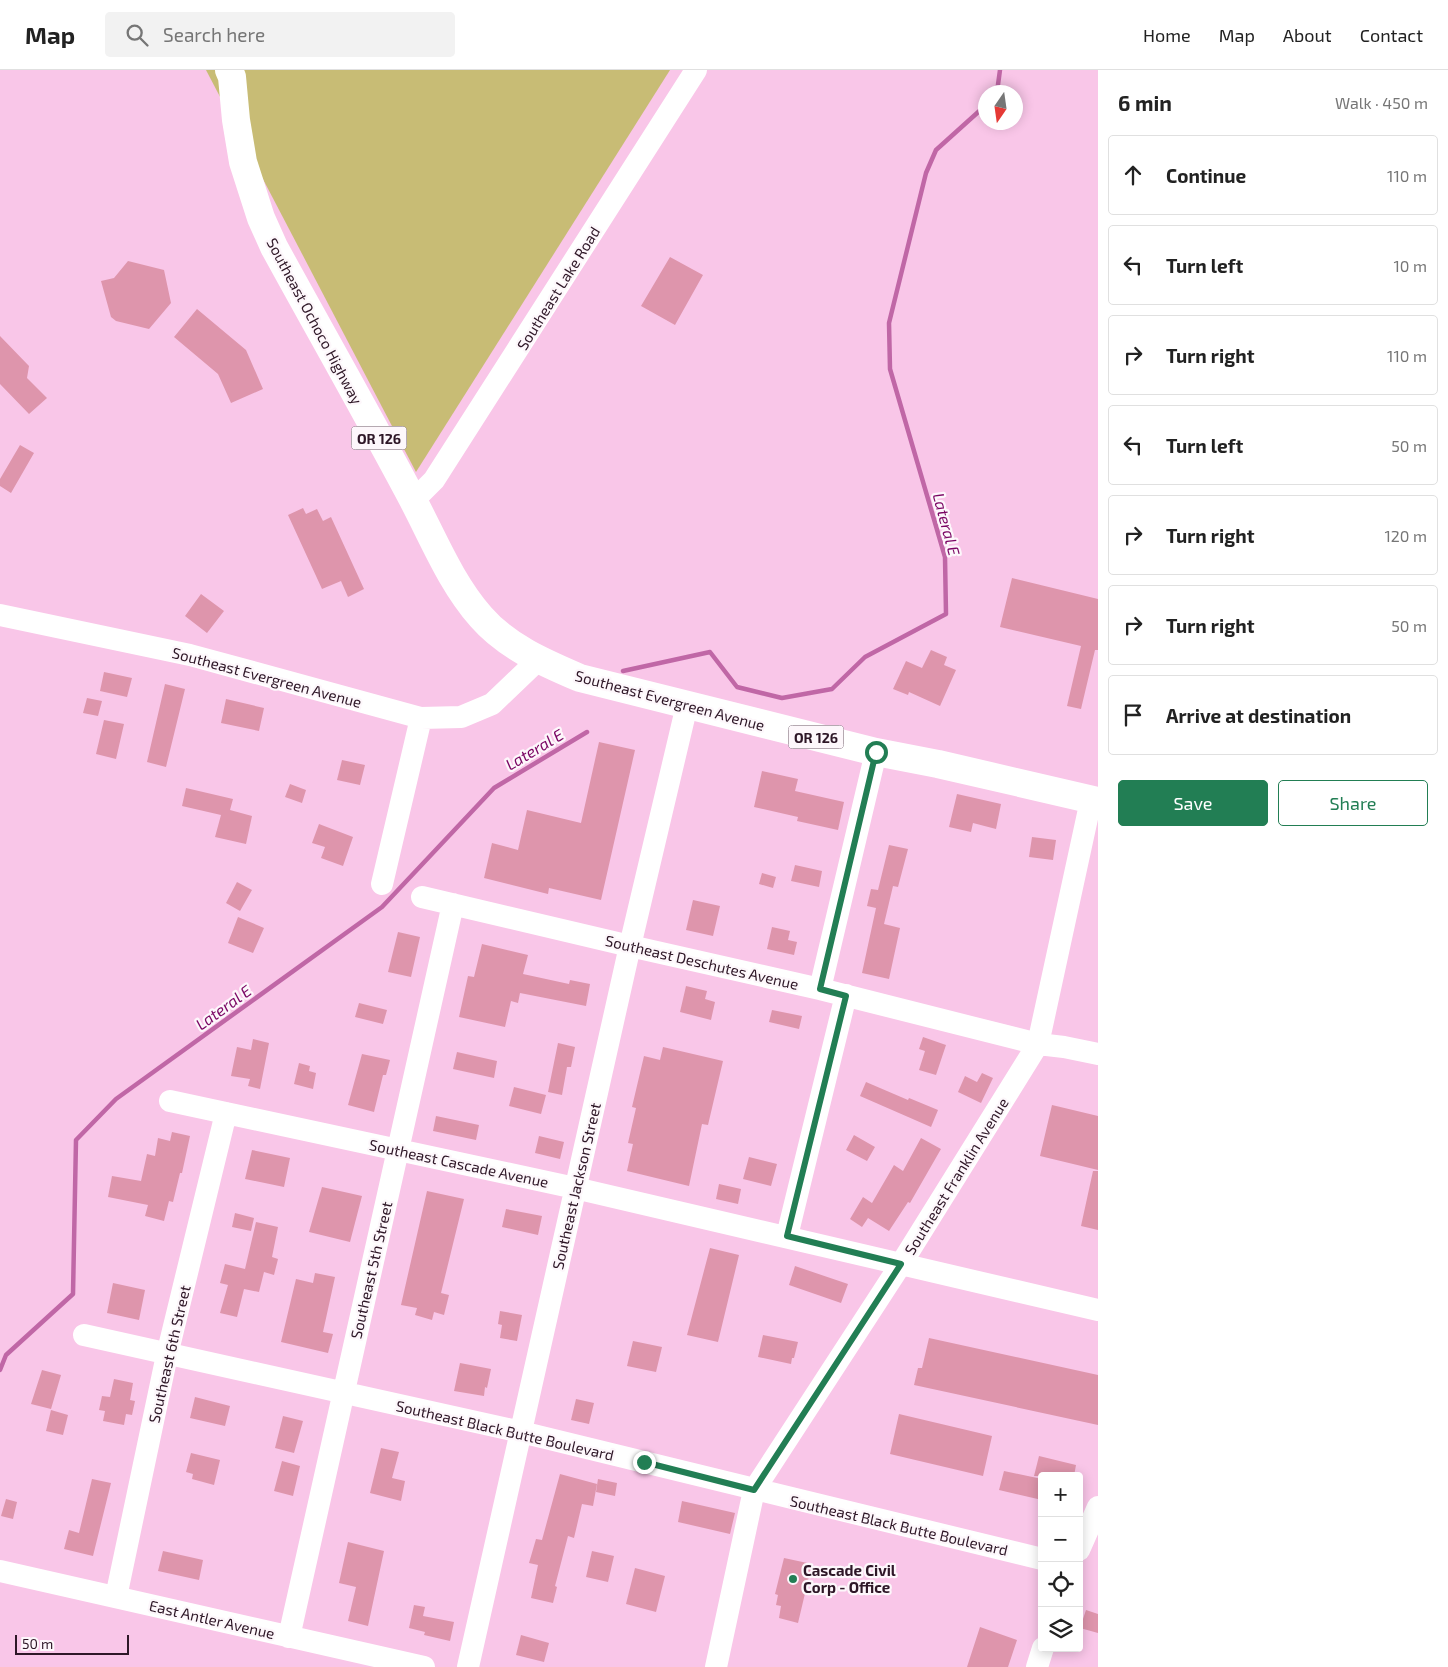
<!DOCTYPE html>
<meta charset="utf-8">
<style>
body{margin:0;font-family:"Exo 2",sans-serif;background:#f2f2f2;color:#222}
.controls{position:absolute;right:15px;bottom:15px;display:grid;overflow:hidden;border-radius:5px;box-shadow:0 2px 12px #0003}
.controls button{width:45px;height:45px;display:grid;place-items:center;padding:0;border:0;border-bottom:1px solid #e0e0e0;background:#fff;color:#222;font:25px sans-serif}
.compass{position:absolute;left:978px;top:15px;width:45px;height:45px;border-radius:50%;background:#fff;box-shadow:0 2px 12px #0003;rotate:193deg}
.scale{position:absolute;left:15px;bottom:12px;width:114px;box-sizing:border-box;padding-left:5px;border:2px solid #2e1727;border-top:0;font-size:14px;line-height:18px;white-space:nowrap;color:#2e1727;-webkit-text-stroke:4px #fdf7fb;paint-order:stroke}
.stop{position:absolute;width:15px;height:15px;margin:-11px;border:4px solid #227e54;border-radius:50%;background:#fff}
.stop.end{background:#227e54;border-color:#fff;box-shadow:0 1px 5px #0008}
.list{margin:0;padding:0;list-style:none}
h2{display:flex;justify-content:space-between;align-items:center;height:65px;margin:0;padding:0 20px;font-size:21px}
h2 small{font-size:16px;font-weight:400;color:#767676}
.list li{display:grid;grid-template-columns:32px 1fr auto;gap:15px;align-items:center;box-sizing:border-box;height:80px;margin:0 10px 10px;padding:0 10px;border:1px solid #e0e0e0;border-radius:5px}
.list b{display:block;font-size:19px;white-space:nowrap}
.list em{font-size:16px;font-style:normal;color:#767676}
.actions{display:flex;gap:10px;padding:15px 20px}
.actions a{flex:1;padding:11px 0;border:1px solid #227e54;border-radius:5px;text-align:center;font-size:18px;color:#227e54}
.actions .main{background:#227e54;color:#fff}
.icon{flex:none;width:28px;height:28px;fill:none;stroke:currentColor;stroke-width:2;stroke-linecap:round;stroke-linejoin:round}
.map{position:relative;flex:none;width:1098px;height:1597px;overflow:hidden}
header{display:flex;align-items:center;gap:30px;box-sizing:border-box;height:70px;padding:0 25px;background:#fff;border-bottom:1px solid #e0e0e0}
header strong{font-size:24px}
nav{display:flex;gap:28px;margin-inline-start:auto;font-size:18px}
.search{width:350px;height:45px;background:#f2f2f2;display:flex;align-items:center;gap:12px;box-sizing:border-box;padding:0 18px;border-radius:5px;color:#767676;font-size:19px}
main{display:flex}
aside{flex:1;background:#fff}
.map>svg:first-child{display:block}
</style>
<header>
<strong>Map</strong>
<div class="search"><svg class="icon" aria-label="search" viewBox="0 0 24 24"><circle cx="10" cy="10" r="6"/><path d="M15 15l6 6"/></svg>Search here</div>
<nav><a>Home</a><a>Map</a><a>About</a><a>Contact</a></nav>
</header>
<main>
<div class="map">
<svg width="1098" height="1597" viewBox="0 0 1098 1597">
<rect width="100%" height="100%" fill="#f9c6e8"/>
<path fill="#c8bc75" d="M 206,0 L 670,0 L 416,402 Z"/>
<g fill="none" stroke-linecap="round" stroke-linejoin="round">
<path stroke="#c067a6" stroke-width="4.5" d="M 997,22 L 1000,0
M 623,601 L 710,582 L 737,617 L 782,628 L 832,619 L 865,587 L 946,544 L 945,487 L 890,299 L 889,253 L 926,103 L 936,80 L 986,35
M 0,1300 L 6,1285 L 73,1224 L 76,1070 L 116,1029 L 382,837 L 494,718 L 587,662"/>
</g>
<path fill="#de95ac" d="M 670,187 L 703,205 L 675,255 L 641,236 Z
M 128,191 L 164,200 L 171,233 L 149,259 L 116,251 L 111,247 L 101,211 L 114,208 Z
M 197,239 L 246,280 L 263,319 L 231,333 L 218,304 L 174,267 Z
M 0,266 L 29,296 L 27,308 L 47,328 L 29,344 L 0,314 Z
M 20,375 L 34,383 L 11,423 L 0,416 L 0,409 Z
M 303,438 L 306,444 L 317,439 L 323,451 L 331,447 L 364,519 L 348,527 L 341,511 L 322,519 L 288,445 Z
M 1012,508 L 1098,529 L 1098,580 L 1095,580 L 1081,639 L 1067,636 L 1081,576 L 1000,557 Z
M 201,524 L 224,541 L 207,563 L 185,546 Z
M 931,580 L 947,587 L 944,595 L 956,600 L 940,636 L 909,622 L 908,625 L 893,619 L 906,591 L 922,598 Z
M 104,602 L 132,608 L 127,627 L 100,621 Z
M 165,614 L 185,619 L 166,697 L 147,692 Z
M 87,628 L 102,631 L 98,646 L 83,643 Z
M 226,629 L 264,638 L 259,661 L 221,653 Z
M 104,650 L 124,654 L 116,689 L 96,684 Z
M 599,672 L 635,680 L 601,830 L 549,818 L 548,824 L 484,808 L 492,773 L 518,780 L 527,740 L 581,753 Z
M 342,690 L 365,695 L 360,715 L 337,710 Z
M 762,701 L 798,709 L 795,721 L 844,732 L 838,760 L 797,751 L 798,747 L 754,737 Z
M 290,714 L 306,720 L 302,733 L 285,727 Z
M 186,718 L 233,729 L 230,740 L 252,746 L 246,774 L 215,767 L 221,745 L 182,736 Z
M 957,724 L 1001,734 L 996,759 L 973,753 L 971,762 L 949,757 Z
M 319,754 L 353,767 L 343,796 L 321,788 L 325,777 L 312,773 Z
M 1032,767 L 1056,770 L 1053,790 L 1029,787 Z
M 889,775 L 908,779 L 898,817 L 893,816 L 884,854 L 900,858 L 889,909 L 862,903 L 876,838 L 867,836 L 871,819 L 878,820 Z
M 795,795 L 822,801 L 819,817 L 791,811 Z
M 762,803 L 776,807 L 773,818 L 759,814 Z
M 237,812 L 252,820 L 240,841 L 226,833 Z
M 693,830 L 720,836 L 713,866 L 686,860 Z
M 238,847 L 264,858 L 253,883 L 228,873 Z
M 772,857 L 790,861 L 788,870 L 797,872 L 794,885 L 767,879 Z
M 398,862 L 420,867 L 411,907 L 388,902 Z
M 482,874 L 528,885 L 523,904 L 569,914 L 570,910 L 590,914 L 586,936 L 520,923 L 518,933 L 511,931 L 505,957 L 459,947 L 468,906 L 474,907 Z
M 686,916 L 707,921 L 705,929 L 715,932 L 711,950 L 680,942 Z
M 359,933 L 387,940 L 383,954 L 355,947 Z
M 772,940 L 802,946 L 799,959 L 769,952 Z
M 923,967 L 946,975 L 936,1005 L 919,1000 L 925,981 L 919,979 Z
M 253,969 L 269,973 L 260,1019 L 248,1016 L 250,1009 L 231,1006 L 237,977 L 251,980 Z
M 558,973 L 575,977 L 571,997 L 567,997 L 562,1025 L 548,1022 Z
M 663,977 L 723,991 L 708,1055 L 702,1054 L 689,1116 L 627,1101 L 633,1074 L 628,1073 L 636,1038 L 632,1037 L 644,986 L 660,990 Z
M 457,982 L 497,991 L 494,1008 L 453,999 Z
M 362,984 L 390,990 L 386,1005 L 383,1005 L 374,1042 L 348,1035 Z
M 299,993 L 310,996 L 309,1001 L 316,1003 L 313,1019 L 294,1014 Z
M 982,1003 L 993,1008 L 981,1033 L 958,1022 L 965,1006 L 977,1012 Z
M 866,1012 L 908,1030 L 909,1028 L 938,1040 L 931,1057 L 860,1026 Z
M 514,1017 L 546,1025 L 541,1044 L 509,1036 Z
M 1052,1035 L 1098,1046 L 1098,1100 L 1040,1086 Z
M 436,1046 L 479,1055 L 476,1070 L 433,1061 Z
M 172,1062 L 190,1066 L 182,1103 L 180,1103 L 173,1132 L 169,1131 L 164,1151 L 145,1146 L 148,1135 L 108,1127 L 112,1106 L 141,1111 L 147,1084 L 155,1086 L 158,1068 L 170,1071 Z
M 854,1065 L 875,1077 L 867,1091 L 846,1080 Z
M 539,1066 L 564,1072 L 560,1089 L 535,1083 Z
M 921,1068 L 941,1079 L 910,1133 L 908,1132 L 889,1161 L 868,1148 L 862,1157 L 850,1149 L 863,1127 L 872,1133 L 894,1095 L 903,1101 Z
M 252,1080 L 290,1088 L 284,1117 L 245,1109 Z
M 749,1087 L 777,1094 L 771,1116 L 743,1109 Z
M 1093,1101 L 1098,1101 L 1098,1160 L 1081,1156 Z
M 719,1114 L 741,1119 L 738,1134 L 716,1129 Z
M 322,1117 L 362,1126 L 350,1172 L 309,1162 Z
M 427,1121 L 464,1129 L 441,1223 L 449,1225 L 444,1245 L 434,1242 L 432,1250 L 415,1245 L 417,1238 L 401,1235 Z
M 506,1139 L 542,1146 L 538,1165 L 502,1157 Z
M 235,1143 L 254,1148 L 251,1161 L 232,1157 Z
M 256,1152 L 278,1157 L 272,1187 L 278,1189 L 274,1205 L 264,1202 L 259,1222 L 244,1219 L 237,1247 L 220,1243 L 228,1215 L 220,1213 L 225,1194 L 245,1199 Z
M 710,1178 L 739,1185 L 718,1272 L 687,1265 Z
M 795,1196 L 848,1214 L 841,1233 L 789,1215 Z
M 315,1203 L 335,1207 L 323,1262 L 333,1264 L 328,1283 L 281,1272 L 296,1209 L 313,1213 Z
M 113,1213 L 145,1220 L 139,1250 L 107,1243 Z
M 500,1241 L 522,1245 L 517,1271 L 500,1268 L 502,1255 L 498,1254 Z
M 763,1265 L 798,1272 L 794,1288 L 792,1288 L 791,1294 L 758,1287 Z
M 929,1268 L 1098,1305 L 1098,1355 L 914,1315 L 918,1298 L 922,1298 Z
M 633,1271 L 662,1277 L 656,1302 L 627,1296 Z
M 460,1293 L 491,1299 L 487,1318 L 485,1317 L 484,1326 L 454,1321 Z
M 42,1300 L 61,1305 L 51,1339 L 31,1334 Z
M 114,1309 L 133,1313 L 130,1330 L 135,1331 L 132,1345 L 126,1344 L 124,1355 L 103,1351 L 105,1341 L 99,1340 L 102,1326 L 110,1327 Z
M 195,1327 L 230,1336 L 225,1356 L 190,1348 Z
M 576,1329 L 594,1333 L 589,1354 L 571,1350 Z
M 51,1340 L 68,1345 L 63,1365 L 46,1361 Z
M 899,1344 L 992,1366 L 983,1406 L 890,1384 Z
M 283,1346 L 303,1351 L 294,1383 L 275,1378 Z
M 381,1378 L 399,1382 L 392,1408 L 405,1411 L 401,1431 L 370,1423 Z
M 191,1383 L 220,1390 L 214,1415 L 192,1409 L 193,1404 L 186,1402 Z
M 1039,1386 L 1076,1395 L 1074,1406 L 1034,1406 Z
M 282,1391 L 300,1396 L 293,1426 L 274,1421 Z
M 1004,1401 L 1042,1409 L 1042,1430 L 999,1420 Z
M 560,1404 L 597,1414 L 593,1436 L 582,1434 L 574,1468 L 568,1466 L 555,1516 L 557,1517 L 553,1533 L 531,1528 L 538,1495 L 529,1493 L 536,1469 L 542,1470 Z
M 92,1409 L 111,1413 L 93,1486 L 64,1479 L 69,1460 L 79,1463 Z
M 598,1409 L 617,1413 L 615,1426 L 596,1422 Z
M 6,1429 L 17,1432 L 13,1449 L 1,1446 Z
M 682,1431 L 735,1443 L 730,1464 L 678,1452 Z
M 348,1472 L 384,1481 L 368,1556 L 348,1551 L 356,1517 L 339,1513 Z
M 163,1481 L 203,1490 L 199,1510 L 158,1501 Z
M 592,1481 L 614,1486 L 608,1512 L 586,1507 Z
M 784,1488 L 812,1494 L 798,1553 L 779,1548 L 781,1536 L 776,1535 L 778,1525 L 775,1524 Z
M 635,1498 L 665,1506 L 656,1542 L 626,1534 Z
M 414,1535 L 425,1537 L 423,1546 L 454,1552 L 450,1571 L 424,1565 L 425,1562 L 409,1558 Z
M 1086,1540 L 1098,1544 L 1098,1563 L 1080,1558 Z
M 980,1557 L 1017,1570 L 1008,1597 L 967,1597 Z
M 521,1565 L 549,1573 L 544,1592 L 516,1585 Z"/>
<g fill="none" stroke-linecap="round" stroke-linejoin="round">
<path stroke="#fff" stroke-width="22" d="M 413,431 L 434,410 L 696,0
M 0,545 L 190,585 L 421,648 L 461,647 L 492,634 L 538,590
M 382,814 L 421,648
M 422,827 L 630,876 L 820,919 L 1038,974 L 1064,977 L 1098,984
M 820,919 L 876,682
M 170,1031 L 575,1118 L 1098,1240
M 787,1166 L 846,925
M 84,1265 L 521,1362 L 1042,1489
M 1079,1480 L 1098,1437
M 0,1501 L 424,1597
M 116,1527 L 167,1285 L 226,1043
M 289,1567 C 343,1322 400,1078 453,834
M 468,1597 L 630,876 L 687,635
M 716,1597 L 754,1420 L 901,1194 L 1038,974 L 1091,730
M 1037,1597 L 1043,1578"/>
<path stroke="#fff" stroke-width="28" d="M 229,0 L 232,7 L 236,50 L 243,92 L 261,148 L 274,177 C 320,261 368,345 413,430 C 434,470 451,513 481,547 C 507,577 545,593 580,608 L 876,682 L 938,694 L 1098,731"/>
</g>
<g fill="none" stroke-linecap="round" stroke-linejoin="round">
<path stroke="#227e54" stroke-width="6" d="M 644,1392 L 754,1420 L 901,1194 L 787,1166 L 846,926 L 820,919 L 876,682"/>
</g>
<circle fill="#227e54" stroke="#fdf7fb" stroke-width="2" cx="793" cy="1509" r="5"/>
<g text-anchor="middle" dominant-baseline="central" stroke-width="4.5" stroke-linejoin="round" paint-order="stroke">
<g fill="#fdf7fb" stroke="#6c5a67" stroke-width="1">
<rect x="351.5" y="356.5" width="55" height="23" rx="4"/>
<rect x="788.5" y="655.5" width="55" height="23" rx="4"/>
</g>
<g font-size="14" font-weight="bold" fill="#2e1727">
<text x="379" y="368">OR 126</text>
<text x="816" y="667">OR 126</text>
</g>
<g font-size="15" fill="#2e1727" stroke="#fdf7fb">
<text transform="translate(558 218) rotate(-58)">Southeast Lake Road</text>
<text transform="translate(315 251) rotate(62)">Southeast Ochoco Highway</text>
<text transform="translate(267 607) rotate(15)">Southeast Evergreen Avenue</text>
<text transform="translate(670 630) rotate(15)">Southeast Evergreen Avenue</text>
<text transform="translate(702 892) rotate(13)">Southeast Deschutes Avenue</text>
<text transform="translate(459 1093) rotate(12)">Southeast Cascade Avenue</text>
<text transform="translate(956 1106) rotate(-58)">Southeast Franklin Avenue</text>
<text transform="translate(576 1116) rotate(-77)">Southeast Jackson Street</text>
<text transform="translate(371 1200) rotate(-77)">Southeast 5th Street</text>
<text transform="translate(169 1284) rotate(-77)">Southeast 6th Street</text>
<text transform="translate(505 1360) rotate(13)">Southeast Black Butte Boulevard</text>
<text transform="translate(899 1455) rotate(13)">Southeast Black Butte Boulevard</text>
<text transform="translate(212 1549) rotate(13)">East Antler Avenue</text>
</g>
<g font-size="15" font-weight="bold" fill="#2e1727" stroke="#fdf7fb" text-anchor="start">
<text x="803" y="1500">Cascade Civil<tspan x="803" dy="17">Corp - Office</tspan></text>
</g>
<g font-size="16" font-style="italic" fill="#7a0563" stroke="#fdf7fb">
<text transform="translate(947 454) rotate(75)">Lateral E</text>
<text transform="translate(534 679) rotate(-31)">Lateral E</text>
<text transform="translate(223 937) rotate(-36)">Lateral E</text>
</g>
</g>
</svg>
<div class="controls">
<button>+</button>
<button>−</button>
<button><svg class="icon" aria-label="locate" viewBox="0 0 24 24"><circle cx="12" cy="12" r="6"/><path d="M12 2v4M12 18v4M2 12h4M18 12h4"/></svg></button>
<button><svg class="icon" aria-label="layers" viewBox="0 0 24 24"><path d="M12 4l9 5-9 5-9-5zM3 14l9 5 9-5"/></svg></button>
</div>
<svg class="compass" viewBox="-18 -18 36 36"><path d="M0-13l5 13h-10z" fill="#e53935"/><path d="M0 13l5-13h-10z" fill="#767676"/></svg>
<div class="scale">50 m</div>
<div class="stop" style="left:876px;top:682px"></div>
<div class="stop end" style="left:644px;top:1392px"></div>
</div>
<aside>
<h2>6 min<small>Walk · 450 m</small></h2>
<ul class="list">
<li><svg class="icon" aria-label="ahead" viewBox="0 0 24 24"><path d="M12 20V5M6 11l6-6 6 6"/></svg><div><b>Continue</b></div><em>110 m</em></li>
<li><svg class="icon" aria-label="left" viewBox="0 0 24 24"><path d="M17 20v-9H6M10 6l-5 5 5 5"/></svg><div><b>Turn left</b></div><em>10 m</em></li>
<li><svg class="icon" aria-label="right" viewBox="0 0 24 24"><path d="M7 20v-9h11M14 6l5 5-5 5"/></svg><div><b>Turn right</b></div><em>110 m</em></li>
<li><svg class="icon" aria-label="left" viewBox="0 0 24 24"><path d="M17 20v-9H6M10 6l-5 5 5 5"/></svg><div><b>Turn left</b></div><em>50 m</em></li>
<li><svg class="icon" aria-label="right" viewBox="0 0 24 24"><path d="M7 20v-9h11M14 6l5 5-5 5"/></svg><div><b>Turn right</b></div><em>120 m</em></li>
<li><svg class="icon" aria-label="right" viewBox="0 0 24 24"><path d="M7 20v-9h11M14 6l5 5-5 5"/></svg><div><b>Turn right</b></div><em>50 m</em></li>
<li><svg class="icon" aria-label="arrive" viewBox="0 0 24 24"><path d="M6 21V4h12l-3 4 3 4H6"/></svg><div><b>Arrive at destination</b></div></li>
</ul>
<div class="actions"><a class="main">Save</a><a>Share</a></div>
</aside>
</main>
